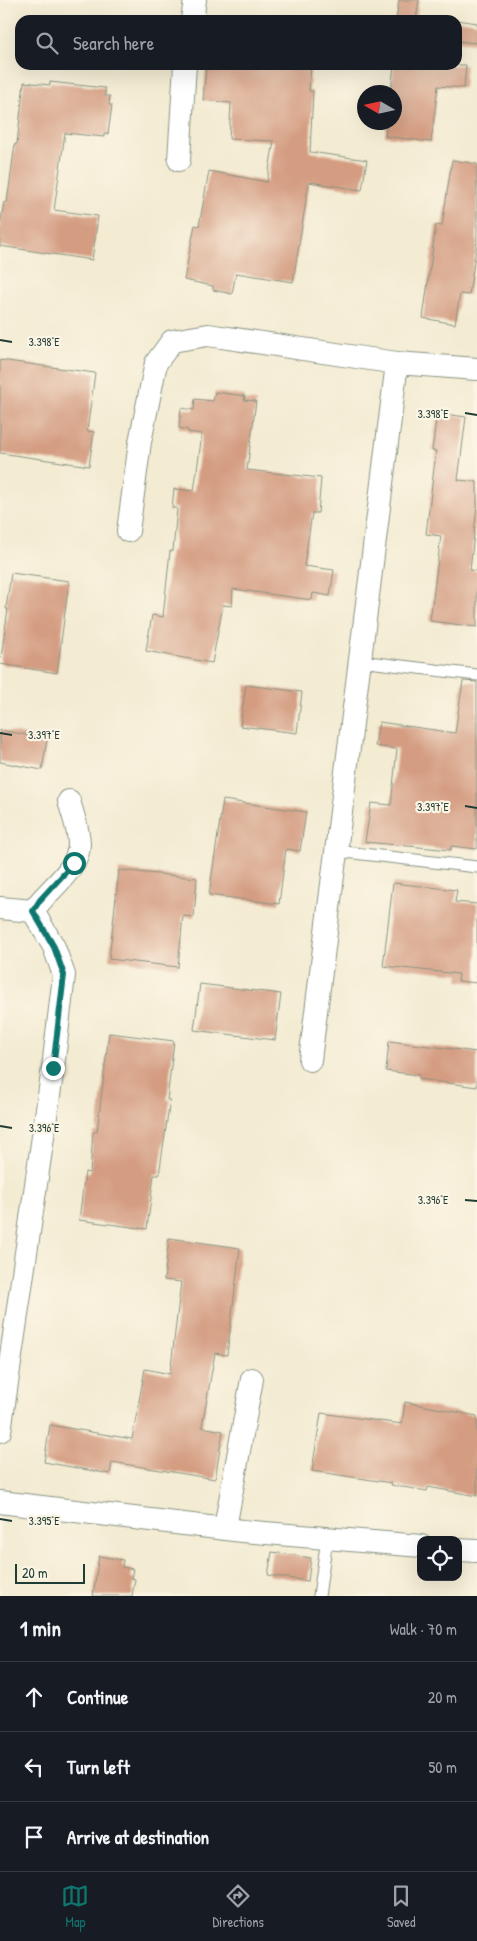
<!DOCTYPE html>
<meta charset="utf-8">
<style>
body{margin:0;font-family:"Patrick Hand",sans-serif;background:#242831;color:#f1f3f6}
.controls{position:absolute;right:15px;bottom:15px;display:grid;overflow:hidden;border-radius:10px;box-shadow:0 5px 20px #0002}
.controls button{width:45px;height:45px;display:grid;place-items:center;padding:0;border:0;border-bottom:1px solid #363941;background:#171b24;color:#f1f3f6;font:25px sans-serif}
.compass{position:absolute;left:357px;top:85px;width:45px;height:45px;border-radius:50%;background:#171b24;box-shadow:0 5px 20px #0002;rotate:279deg}
.scale{position:absolute;left:15px;bottom:12px;width:70px;box-sizing:border-box;padding-left:5px;border:2px solid #1f3d34;border-top:0;font-size:14px;line-height:18px;white-space:nowrap;color:#1f3d34;-webkit-text-stroke:4px #fcf5e5;paint-order:stroke}
.stop{position:absolute;width:15px;height:15px;margin:-11px;border:4px solid #0f766e;border-radius:50%;background:#fff}
.stop.end{background:#0f766e;border-color:#fff;box-shadow:0 1px 5px #0008}
.list{margin:0;padding:0;list-style:none}
h2{display:flex;justify-content:space-between;align-items:center;height:65px;margin:0;padding:0 20px;font-size:21px}
h2 small{font-size:16px;font-weight:400;color:#9ea1a6}
.list li{display:grid;grid-template-columns:32px 1fr auto;gap:15px;align-items:center;box-sizing:border-box;height:70px;padding:0 20px;border-top:1px solid #363941}
.list b{display:block;font-size:19px;white-space:nowrap}
.list em{font-size:16px;font-style:normal;color:#9ea1a6}
.icon{flex:none;width:28px;height:28px;fill:none;stroke:currentColor;stroke-width:2;stroke-linecap:round;stroke-linejoin:round}
.map{position:relative;flex:none;width:477px;height:1596px;overflow:hidden}
.search{position:absolute;background:#171b24;box-shadow:0 5px 20px #0002;left:15px;right:15px;top:15px;height:55px;display:flex;align-items:center;gap:12px;box-sizing:border-box;padding:0 18px;border-radius:15px;color:#9ea1a6;font-size:19px}
.sheet{height:275px;background:#171b24}
nav{display:flex;justify-content:space-around;align-items:center;box-sizing:border-box;height:70px;border-top:1px solid #363941;background:#171b24;font-size:14px;color:#9ea1a6}
nav a{display:grid;justify-items:center;gap:2px}
nav .on{color:#0f766e}
.map>svg:first-child{display:block}
</style>
<div class="map">
<svg width="477" height="1596" viewBox="0 0 477 1596">
<rect width="100%" height="100%" fill="#fcf5e5"/>
<filter id="ink" filterUnits="userSpaceOnUse"><feTurbulence type="fractalNoise" baseFrequency=".02" numOctaves="2"/><feDisplacementMap in="SourceGraphic" scale="10" xChannelSelector="R" yChannelSelector="G"/><feConvolveMatrix kernelMatrix="1 2 1 2 8 2 1 2 1" color-interpolation-filters="sRGB"/></filter>
<filter id="wash" filterUnits="userSpaceOnUse"><feTurbulence type="fractalNoise" baseFrequency=".0096" numOctaves="4" result="noise"/><feDisplacementMap in="SourceGraphic" scale="20" xChannelSelector="R" yChannelSelector="G"/><feGaussianBlur stdDeviation="1.12" result="paint"/><feColorMatrix in="noise" values="0 0 0 0 0 0 0 0 0 0 0 0 0 0 0 0 0 1.4 0 .05"/><feComposite in="paint" operator="in"/></filter>
<g filter="url(#wash)">
<rect width="100%" height="100%" fill="#f3ebd2"/>
<g id="blocks">
<path fill="#d49d82" d="M 399,0 L 419,0 L 416,20 L 396,20 Z
M 457,20 L 477,23 L 477,43 L 457,41 Z
M 232,65 L 311,65 L 309,91 L 313,91 L 310,152 L 367,160 L 362,190 L 309,182 L 293,282 L 236,273 L 232,294 L 213,290 L 213,286 L 184,280 L 195,225 L 199,226 L 209,171 L 267,182 L 274,141 L 229,139 L 231,103 L 203,100 L 206,66 L 232,69 Z
M 394,65 L 466,65 L 464,88 L 438,86 L 431,142 L 385,136 L 387,122 L 394,122 L 394,92 L 391,92 Z
M 24,82 L 50,85 L 50,82 L 105,88 L 105,96 L 110,96 L 109,105 L 112,105 L 108,134 L 104,134 L 104,137 L 65,133 L 54,210 L 98,216 L 92,260 L 0,246 L 0,226 L 4,202 L 7,203 L 15,144 L 17,144 Z
M 452,160 L 477,164 L 477,243 L 469,295 L 460,294 L 455,324 L 423,318 L 436,225 L 442,226 Z
M 0,360 L 95,373 L 87,431 L 94,432 L 89,466 L 0,453 Z
M 215,392 L 245,396 L 244,400 L 256,401 L 247,470 L 321,478 L 318,513 L 312,513 L 304,566 L 334,570 L 330,596 L 313,593 L 312,600 L 233,589 L 232,606 L 223,605 L 212,663 L 146,651 L 152,615 L 163,617 L 170,551 L 173,551 L 177,508 L 172,508 L 174,489 L 194,491 L 202,434 L 188,432 L 188,430 L 179,428 L 181,408 L 194,410 L 195,399 L 213,401 Z
M 437,413 L 466,417 L 458,480 L 477,482 L 477,506 L 470,570 L 477,571 L 477,627 L 430,621 L 441,536 L 426,534 L 436,451 L 432,451 Z
M 11,573 L 69,581 L 57,673 L 0,664 L 8,609 L 6,609 Z
M 463,681 L 477,682 L 477,849 L 451,846 L 451,850 L 365,842 L 371,803 L 391,805 L 397,749 L 375,746 L 379,722 L 455,733 Z
M 246,685 L 302,692 L 297,733 L 240,726 Z
M 0,730 L 47,739 L 42,770 L 0,762 Z
M 223,800 L 306,812 L 300,851 L 286,849 L 279,904 L 209,895 Z
M 119,870 L 197,878 L 194,917 L 183,916 L 178,967 L 109,959 Z
M 393,883 L 457,890 L 455,902 L 477,904 L 477,983 L 458,981 L 459,974 L 383,966 Z
M 200,984 L 281,994 L 275,1040 L 194,1030 Z
M 109,1033 L 174,1041 L 167,1100 L 170,1100 L 159,1175 L 154,1175 L 147,1229 L 79,1220 L 85,1172 L 90,1173 L 93,1132 L 97,1132 Z
M 389,1041 L 477,1052 L 477,1087 L 419,1079 L 419,1075 L 386,1071 Z
M 169,1238 L 240,1248 L 227,1355 L 215,1353 L 202,1427 L 223,1431 L 215,1479 L 112,1462 L 110,1474 L 44,1462 L 50,1425 L 132,1439 L 145,1369 L 170,1374 L 181,1282 L 164,1280 Z
M 405,1402 L 477,1416 L 477,1496 L 428,1487 L 427,1491 L 391,1485 L 392,1483 L 312,1471 L 321,1413 L 402,1424 Z
M 272,1552 L 311,1558 L 308,1581 L 268,1575 Z
M 99,1556 L 123,1560 L 122,1567 L 133,1569 L 131,1578 L 135,1579 L 132,1596 L 93,1596 Z"/>
</g>
</g>
<g filter="url(#ink)">
<use href="#blocks" fill-opacity="0" stroke="#899483" stroke-width="1"/>
<g fill="none" stroke-linecap="round" stroke-linejoin="round">
<defs>
<path id="service" d="M 360,661 L 477,675
M 336,851 L 477,867
M 319,1596 L 327,1538"/>
<path id="minor" d="M 192,20 L 195,0
M 179,160 L 185,65
M 128,531 L 140,442 L 156,363 L 172,341 L 208,335 L 397,363 L 477,369
M 0,908 L 33,911 L 54,947 L 64,975 L 53,1068 L 0,1431
M 33,911 C 46,891 79,870 79,844 C 79,830 73,815 69,801
M 310,1060 L 397,363
M 0,1502 L 242,1531 L 421,1546
M 225,1528 L 252,1379
M 458,1550 L 477,1551"/>
</defs>
<use href="#service" stroke="#899483" stroke-width="13"/>
<use href="#minor" stroke="#899483" stroke-width="24"/>
<use href="#service" stroke="#fff" stroke-width="11"/>
<use href="#minor" stroke="#fff" stroke-width="22"/>
</g>
</g>
<g fill="none" stroke-linecap="round" stroke-linejoin="round" filter="url(#ink)">
<path stroke="#0f766e" stroke-width="6" d="M 53,1068 L 64,975 L 54,947 L 33,911 L 40,900 L 74,863"/>
</g>
<path fill="none" stroke="#1f3d34" stroke-width="2" d="M 0,340 L 12,342M 465,413 L 477,415M 0,733 L 12,735M 465,806 L 477,808M 0,1126 L 12,1128M 465,1200 L 477,1201M 0,1519 L 12,1521"/>
<g font-size="12" text-anchor="middle" fill="#1f3d34" stroke="#fcf5e5" stroke-width="4.5" stroke-linejoin="round" paint-order="stroke">
<text x="44" y="346">3.398°E</text>
<text x="433" y="418">3.398°E</text>
<text x="44" y="739">3.397°E</text>
<text x="433" y="811">3.397°E</text>
<text x="44" y="1132">3.396°E</text>
<text x="433" y="1204">3.396°E</text>
<text x="44" y="1525">3.395°E</text>
</g>
</svg>
<div class="controls">
<button><svg class="icon" aria-label="locate" viewBox="0 0 24 24"><circle cx="12" cy="12" r="6"/><path d="M12 2v4M12 18v4M2 12h4M18 12h4"/></svg></button>
</div>
<svg class="compass" viewBox="-18 -18 36 36"><path d="M0-13l5 13h-10z" fill="#e53935"/><path d="M0 13l5-13h-10z" fill="#9ea1a6"/></svg>
<div class="scale">20 m</div>
<div class="stop" style="left:74px;top:863px"></div>
<div class="stop end" style="left:53px;top:1068px"></div>
<div class="search"><svg class="icon" aria-label="search" viewBox="0 0 24 24"><circle cx="10" cy="10" r="6"/><path d="M15 15l6 6"/></svg>Search here</div>
</div>
<section class="sheet">
<h2>1 min<small>Walk · 70 m</small></h2>
<ul class="list">
<li><svg class="icon" aria-label="ahead" viewBox="0 0 24 24"><path d="M12 20V5M6 11l6-6 6 6"/></svg><div><b>Continue</b></div><em>20 m</em></li>
<li><svg class="icon" aria-label="left" viewBox="0 0 24 24"><path d="M17 20v-9H6M10 6l-5 5 5 5"/></svg><div><b>Turn left</b></div><em>50 m</em></li>
<li><svg class="icon" aria-label="arrive" viewBox="0 0 24 24"><path d="M6 21V4h12l-3 4 3 4H6"/></svg><div><b>Arrive at destination</b></div></li>
</ul>
</section>
<nav>
<a class="on"><svg class="icon" aria-label="map" viewBox="0 0 24 24"><path d="M3 6l6-2 6 2 6-2v14l-6 2-6-2-6 2zM9 4v14M15 6v14"/></svg>Map</a>
<a><svg class="icon" aria-label="directions" viewBox="0 0 24 24"><path d="M12 3l9 9-9 9-9-9zM9 14v-3h6M13 9l2 2-2 2"/></svg>Directions</a>
<a><svg class="icon" aria-label="saved" viewBox="0 0 24 24"><path d="M7 4h10v16l-5-4-5 4z"/></svg>Saved</a>
</nav>
